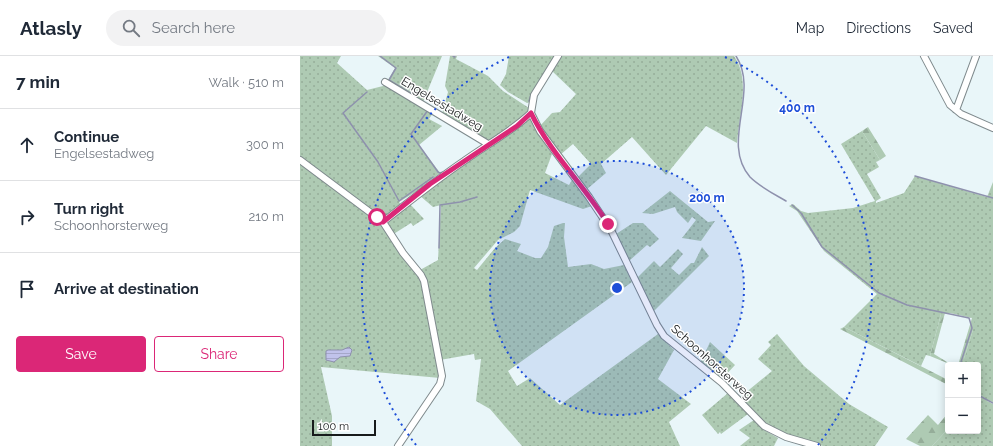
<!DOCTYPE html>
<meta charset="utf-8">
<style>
body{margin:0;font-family:Raleway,sans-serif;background:#f2f2f3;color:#1f2937}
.controls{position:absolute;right:12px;bottom:12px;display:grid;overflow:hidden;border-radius:4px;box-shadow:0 2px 10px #0003}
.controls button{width:36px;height:36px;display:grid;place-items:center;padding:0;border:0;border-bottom:1px solid #e0e1e3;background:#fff;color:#1f2937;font:20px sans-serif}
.scale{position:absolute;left:12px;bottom:10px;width:64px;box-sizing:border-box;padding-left:4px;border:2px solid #171b1c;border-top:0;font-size:11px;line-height:14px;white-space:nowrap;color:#171b1c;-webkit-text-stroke:3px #fff;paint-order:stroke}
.stop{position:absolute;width:12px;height:12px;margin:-9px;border:3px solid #db2777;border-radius:50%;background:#fff}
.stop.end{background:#db2777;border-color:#fff;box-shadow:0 1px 4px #0008}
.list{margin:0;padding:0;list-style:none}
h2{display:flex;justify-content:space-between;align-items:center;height:52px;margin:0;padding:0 16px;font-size:17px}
h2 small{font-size:13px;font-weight:400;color:#747a83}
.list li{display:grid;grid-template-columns:26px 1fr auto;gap:12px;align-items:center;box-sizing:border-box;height:72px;padding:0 16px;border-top:1px solid #e0e1e3}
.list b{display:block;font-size:15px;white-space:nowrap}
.list p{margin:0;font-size:13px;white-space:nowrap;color:#747a83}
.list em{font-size:13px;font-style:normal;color:#747a83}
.actions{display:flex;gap:8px;padding:12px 16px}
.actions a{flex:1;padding:9px 0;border:1px solid #db2777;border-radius:4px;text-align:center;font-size:14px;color:#db2777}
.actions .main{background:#db2777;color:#fff}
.icon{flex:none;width:22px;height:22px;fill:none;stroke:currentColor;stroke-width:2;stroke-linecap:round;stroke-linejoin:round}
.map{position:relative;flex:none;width:693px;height:390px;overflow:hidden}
header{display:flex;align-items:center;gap:24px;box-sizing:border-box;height:56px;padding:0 20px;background:#fff;border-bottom:1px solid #e0e1e3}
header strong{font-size:19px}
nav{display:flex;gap:22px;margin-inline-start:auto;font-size:14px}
.search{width:280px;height:36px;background:#f2f2f3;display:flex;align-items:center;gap:10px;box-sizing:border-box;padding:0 14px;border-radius:22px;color:#747a83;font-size:15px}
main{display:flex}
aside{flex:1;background:#fff}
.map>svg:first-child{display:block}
</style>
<header>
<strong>Atlasly</strong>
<div class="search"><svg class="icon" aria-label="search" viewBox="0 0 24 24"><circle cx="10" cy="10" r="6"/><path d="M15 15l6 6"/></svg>Search here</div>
<nav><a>Map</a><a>Directions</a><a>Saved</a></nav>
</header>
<main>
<aside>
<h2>7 min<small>Walk · 510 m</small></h2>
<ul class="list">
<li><svg class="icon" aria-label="ahead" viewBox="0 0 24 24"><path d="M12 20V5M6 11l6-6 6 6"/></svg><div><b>Continue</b><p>Engelsestadweg</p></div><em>300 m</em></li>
<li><svg class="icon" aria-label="right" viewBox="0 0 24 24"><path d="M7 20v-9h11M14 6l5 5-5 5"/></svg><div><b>Turn right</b><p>Schoonhorsterweg</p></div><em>210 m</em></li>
<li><svg class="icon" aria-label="arrive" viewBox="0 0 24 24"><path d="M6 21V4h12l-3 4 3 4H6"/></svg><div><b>Arrive at destination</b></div></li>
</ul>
<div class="actions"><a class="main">Save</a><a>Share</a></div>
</aside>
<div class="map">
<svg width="693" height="390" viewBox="0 0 693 390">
<defs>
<pattern id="grass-dots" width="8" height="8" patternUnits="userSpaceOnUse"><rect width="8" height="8" fill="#aecab3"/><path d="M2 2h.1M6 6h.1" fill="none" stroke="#95ad99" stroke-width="1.8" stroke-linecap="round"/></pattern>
<pattern id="forest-firs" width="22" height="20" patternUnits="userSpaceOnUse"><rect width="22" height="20" fill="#aecab3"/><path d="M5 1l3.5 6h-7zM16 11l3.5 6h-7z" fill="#95ad99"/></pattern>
<pattern id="water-rules" width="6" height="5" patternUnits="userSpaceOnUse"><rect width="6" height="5" fill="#c1c3eb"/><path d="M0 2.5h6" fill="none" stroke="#a5a7c9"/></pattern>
</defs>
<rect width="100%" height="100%" fill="#e9f6f9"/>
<path fill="url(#grass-dots)" d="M 0,0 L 41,0 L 37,7 L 67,34 L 83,30 L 86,28 L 133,57 L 129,63 L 142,70 L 119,89 L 140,117 L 117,135 L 99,146 L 101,149 L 81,163 L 0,103 Z
M 78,0 L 142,0 L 123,46 L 88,24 L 95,12 Z
M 150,0 L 157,0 L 156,3 L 188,20 L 203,35 L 229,52 L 229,57 L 221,64 L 189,85 L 142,58 L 148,36 L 145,30 Z
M 209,0 L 257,0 L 231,46 L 227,47 L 208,36 L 200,29 L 206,18 Z
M 260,0 L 434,0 C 451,24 439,60 437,87 L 406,70 L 366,119 L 332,81 L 301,108 L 306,117 L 286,134 L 277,122 L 291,108 L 273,88 L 260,99 L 239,71 L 252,57 L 260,56 L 276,38 L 252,15 Z
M 230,61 L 238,78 L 252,98 L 245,117 L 269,129 L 272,124 L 292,150 L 283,153 L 230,134 L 220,170 L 214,176 L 198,184 L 174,212 L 177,214 L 195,192 L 205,183 L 221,188 L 217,195 L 235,202 L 241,202 L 248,191 L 254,170 L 263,167 L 265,167 L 264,181 L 268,211 L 291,208 L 304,213 L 324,209 L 332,226 L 208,315 L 217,330 L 230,322 L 260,349 L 358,278 L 374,294 L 358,323 L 391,348 L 369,366 L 380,390 L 222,390 L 190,353 L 176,345 L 181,303 L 175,304 L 174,298 L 140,304 L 120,214 L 138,204 L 141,149 L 133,151 L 119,139 Z
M 562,75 L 580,104 L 576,106 L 579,111 L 567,118 L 581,142 L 576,145 L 576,147 L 604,137 L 615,120 L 687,141 L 693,126 L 693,346 L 687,345 L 693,348 L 693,390 L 632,390 L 648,373 L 648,375 L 678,375 L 678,309 L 662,309 L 673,274 L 672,262 L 650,257 L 641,258 L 630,300 L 626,299 L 621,310 L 544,271 L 577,238 L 524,195 L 497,155 L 489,150 L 493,148 L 501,155 L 508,157 L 553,152 L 575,145 L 541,88 Z
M 0,107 L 79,165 L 103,201 L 120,219 L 140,322 L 21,311 L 32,360 L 32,390 L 0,390 Z
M 370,135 L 408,166 L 415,165 L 401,185 L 382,182 L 396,164 L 392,161 L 388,167 L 377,156 L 375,151 L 353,158 L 342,157 Z
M 109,147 L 124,163 L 113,170 L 111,167 L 92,179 L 86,165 Z
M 333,167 L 343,167 L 359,183 L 350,191 L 347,189 L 329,205 L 316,178 Z
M 402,191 L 409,200 L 353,256 L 337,222 L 354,205 L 360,211 L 378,193 L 383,198 L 371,212 L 379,219 L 391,207 L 394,207 Z
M 477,278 L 504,310 L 549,348 L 588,371 L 575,390 L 523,390 L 473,374 L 439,342 L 472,315 L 458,303 L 471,289 L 468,286 Z
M 410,286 L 435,309 L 424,321 L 421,322 L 401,306 L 401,300 L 404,299 Z
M 428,337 L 448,358 L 421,378 L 420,376 L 418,378 L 402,359 Z
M 454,364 L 464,374 L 478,382 L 474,390 L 440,390 L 450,382 L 439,374 Z"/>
<path fill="url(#forest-firs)" d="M 568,71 L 586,100 L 580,104 L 562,75 Z
M 645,257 L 634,298 L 652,309 L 630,300 L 641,258 Z
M 672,262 L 675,263 L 673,274 L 662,309 L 658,309 Z
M 544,271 L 648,324 L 648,329 L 540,273 Z
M 648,357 L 648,373 L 632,390 L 620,390 L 606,383 L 628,359 L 638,369 Z"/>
<path fill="url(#water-rules)" stroke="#8e91ad" d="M 49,291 L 52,294 L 50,300 L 40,301 L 34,306 L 26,304 L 26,295 L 28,294 L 42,294 Z"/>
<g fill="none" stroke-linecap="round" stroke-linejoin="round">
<path stroke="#8e91ad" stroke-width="1.5" d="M 80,0 L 96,12 L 89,24 L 115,40
M 153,0 L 155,1
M 436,0 C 460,37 420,86 450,121 C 460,131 474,138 486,145
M 67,36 L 43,57 L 78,106 L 99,145 L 133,121
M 229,45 L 231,39
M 128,54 L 111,78 L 138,116 L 140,117 L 143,116
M 615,120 L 693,142
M 492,149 L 501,157 L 522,191 L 579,237 L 607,249 L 669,262 L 672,272 L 660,309
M 139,192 L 140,149 L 160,146 L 177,141
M 678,339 L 693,347"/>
<defs>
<path id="minor" d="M 258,0 L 234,39 L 231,57 L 240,75 L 289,141 L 311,174 L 357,269 L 364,280 L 422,327 L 464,370 L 486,381 L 517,390
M 624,0 L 650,49 L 661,58 L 693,72
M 85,26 L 188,88
M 656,54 L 676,0
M 0,104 L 83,166 L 103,197 L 121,219 L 124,225 L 142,320 L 140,328 L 98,390
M 83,166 C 110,145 136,124 164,105 C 186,89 211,76 231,57"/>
</defs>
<use href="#minor" stroke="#7f8a8d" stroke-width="8"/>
<use href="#minor" stroke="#fff" stroke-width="6"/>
</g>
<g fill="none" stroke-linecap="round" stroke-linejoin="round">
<path stroke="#db2777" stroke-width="5" d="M 77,161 L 83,166 L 130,128 L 217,70 L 231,57 C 251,98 284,129 308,168"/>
</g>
<circle cx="317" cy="232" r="127" fill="#1d4ed8" fill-opacity=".12"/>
<g fill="none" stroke="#1d4ed8" stroke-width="2" stroke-dasharray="2 4">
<circle cx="317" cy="232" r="127"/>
<path d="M116 389A255 255 0 0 1 209 1M425 1A255 255 0 0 1 518 389"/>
</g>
<g text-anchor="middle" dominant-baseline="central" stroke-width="3" stroke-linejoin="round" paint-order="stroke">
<g font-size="12" fill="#171b1c" stroke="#fff">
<text transform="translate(142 48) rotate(31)">Engelsestadweg</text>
<text transform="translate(412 306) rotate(42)">Schoonhorsterweg</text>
</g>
</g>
<circle cx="317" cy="232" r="6" fill="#1d4ed8" stroke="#fff" stroke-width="2"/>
<g font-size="12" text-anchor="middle" font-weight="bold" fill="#1d4ed8" stroke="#fff" stroke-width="3" stroke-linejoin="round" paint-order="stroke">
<text x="497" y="56">400 m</text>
<text x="407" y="146">200 m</text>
</g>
</svg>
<div class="controls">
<button>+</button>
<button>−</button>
</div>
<div class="scale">100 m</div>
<div class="stop" style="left:77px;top:161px"></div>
<div class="stop end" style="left:308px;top:168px"></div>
</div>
</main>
